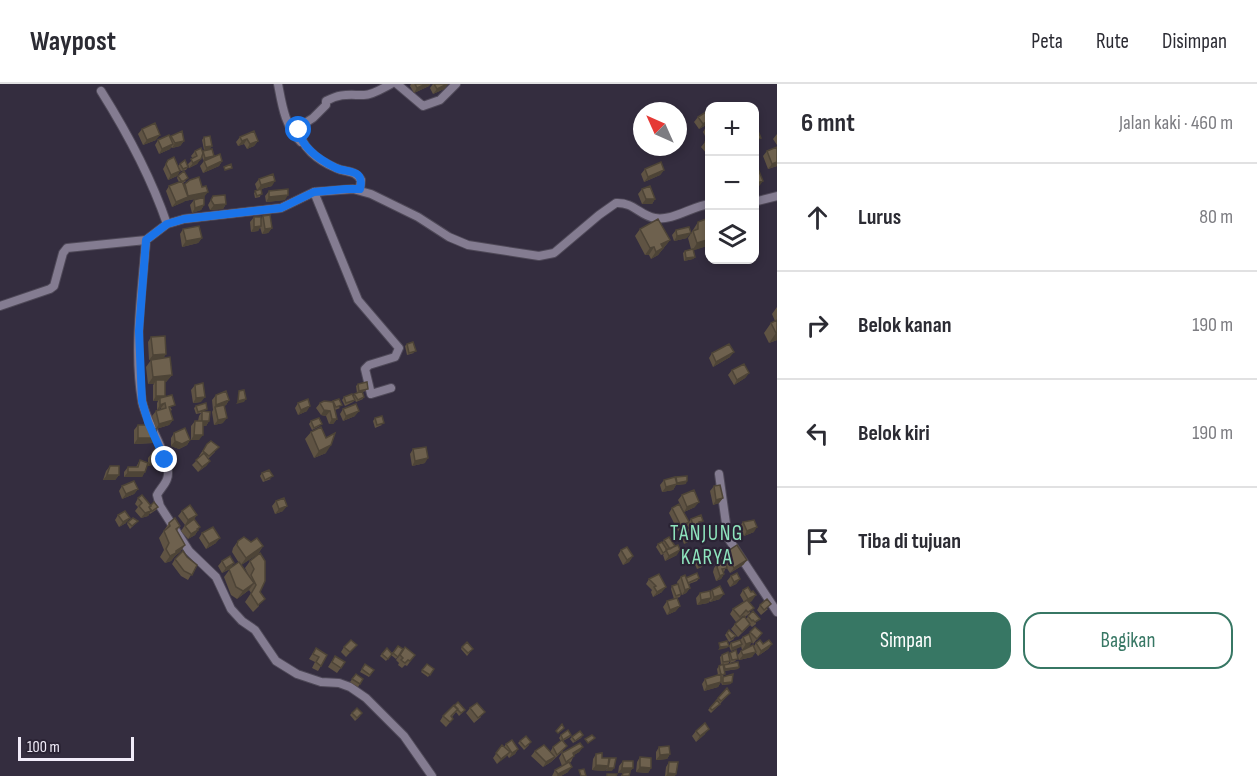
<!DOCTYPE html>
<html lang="id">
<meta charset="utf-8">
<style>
body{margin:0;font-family:"Sofia Sans Condensed",sans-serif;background:#f2f2f3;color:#2b2b33}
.controls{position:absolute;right:18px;top:18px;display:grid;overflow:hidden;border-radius:12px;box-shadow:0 3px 9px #0003}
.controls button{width:54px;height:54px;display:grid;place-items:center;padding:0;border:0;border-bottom:2px solid #e1e1e2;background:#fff;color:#2b2b33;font:30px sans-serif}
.compass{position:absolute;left:633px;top:18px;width:54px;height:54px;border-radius:50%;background:#fff;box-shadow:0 3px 9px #0003;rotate:315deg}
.scale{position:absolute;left:18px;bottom:15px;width:116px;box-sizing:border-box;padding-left:6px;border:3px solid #f1ecf9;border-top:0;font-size:16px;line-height:21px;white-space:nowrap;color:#f1ecf9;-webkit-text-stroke:4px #2a2334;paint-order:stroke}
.stop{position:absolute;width:18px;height:18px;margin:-14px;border:4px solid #1a73e8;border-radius:50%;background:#fff}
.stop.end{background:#1a73e8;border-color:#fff;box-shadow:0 2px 6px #0008}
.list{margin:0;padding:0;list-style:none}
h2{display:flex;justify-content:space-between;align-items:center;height:78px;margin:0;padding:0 24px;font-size:26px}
h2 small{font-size:20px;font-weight:400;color:#7c7c81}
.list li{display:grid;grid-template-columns:39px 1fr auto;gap:18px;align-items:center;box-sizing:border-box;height:108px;padding:0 24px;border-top:2px solid #e1e1e2}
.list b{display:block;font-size:22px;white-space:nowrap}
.list em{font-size:20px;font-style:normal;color:#7c7c81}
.actions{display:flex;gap:12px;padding:18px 24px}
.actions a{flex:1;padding:14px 0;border:2px solid #377764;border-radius:18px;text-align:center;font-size:21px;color:#377764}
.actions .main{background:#377764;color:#fff}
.icon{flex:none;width:33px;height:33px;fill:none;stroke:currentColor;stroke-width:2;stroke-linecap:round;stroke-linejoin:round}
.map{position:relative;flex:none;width:777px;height:692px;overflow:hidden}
header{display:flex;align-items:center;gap:36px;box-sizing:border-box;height:84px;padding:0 30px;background:#fff;border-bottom:2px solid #e1e1e2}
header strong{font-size:28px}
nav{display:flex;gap:33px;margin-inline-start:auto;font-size:21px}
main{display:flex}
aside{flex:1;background:#fff}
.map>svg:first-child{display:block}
</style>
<header>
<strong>Waypost</strong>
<nav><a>Peta</a><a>Rute</a><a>Disimpan</a></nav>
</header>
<main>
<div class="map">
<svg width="777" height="692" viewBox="0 0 777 692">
<rect width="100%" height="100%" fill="#342d3f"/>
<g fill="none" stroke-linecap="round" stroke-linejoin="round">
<defs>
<path id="minor" d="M 278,0 C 282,21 285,43 301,58
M 397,0 L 423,22 L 440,16 L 456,0
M 101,7 C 128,50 151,93 167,140
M 360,105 L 361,96 C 354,85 346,89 336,84 C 319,77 299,63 299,43 L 313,34 L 326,21 L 326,17 C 341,9 348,11 364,11 C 373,11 383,4 391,0
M 314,108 L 358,216 L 399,264 L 395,273 L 369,281 L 365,285 L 371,310 L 391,304
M 754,118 L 777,112
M 146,156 C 142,209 133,265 142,317 C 145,338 174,378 167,395 C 165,401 160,405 157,411 L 160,422 L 189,467 L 216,493 L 231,525 L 242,537 L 255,546 L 276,577 L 297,590 L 321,598 L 339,599 L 350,603 L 366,614 L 404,652 L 432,692
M 0,222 L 50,205 L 54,202 L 63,169 L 67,164 L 146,156 L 167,140 L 184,135 L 281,124 L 314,108 L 353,105 L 371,110 L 418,133 L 449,153 L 468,161 L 539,172 L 554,169 L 599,131 L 616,119 C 634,118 640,132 655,134 C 673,137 692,122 710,120
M 719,390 L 728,454 L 777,528"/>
</defs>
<use href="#minor" stroke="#4f4958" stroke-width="10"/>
<use href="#minor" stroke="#847c91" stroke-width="8"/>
</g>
<path fill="#5f5343" d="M 411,0 L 430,0 L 429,2 L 414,9 L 410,2 Z
M 433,0 L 448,0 L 444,5 L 433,10 L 430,4 Z
M 710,26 L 710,39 L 699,45 L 694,38 L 698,33 Z
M 710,42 L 710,54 L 707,56 L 703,48 L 706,43 Z
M 142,45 L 156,56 L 143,61 L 138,50 Z
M 777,50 L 777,61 L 773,55 Z
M 171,52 L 184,57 L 180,62 L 172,64 L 171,63 L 170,65 L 159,70 L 155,61 L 158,56 L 170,54 Z
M 204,53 L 210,65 L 204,66 L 202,56 Z
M 240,53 L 258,57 L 254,62 L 247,65 L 244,60 L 238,62 L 236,58 Z
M 710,55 L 710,68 L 707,70 L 701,63 L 705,58 Z
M 195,67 L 203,68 L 203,67 L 213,74 L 222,77 L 219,82 L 203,89 L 200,82 L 204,77 L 209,75 L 203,76 L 202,72 L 197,80 L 189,84 L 188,80 L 193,75 L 191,72 Z
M 767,67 L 777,82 L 768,85 L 763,72 Z
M 168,76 L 180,87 L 177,92 L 168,96 L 163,85 Z
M 180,80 L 188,83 L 186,86 L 181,87 L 178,82 Z
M 645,85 L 664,86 L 660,91 L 644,98 L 641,90 Z
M 178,92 L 186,97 L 183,99 L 184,102 L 185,100 L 204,113 L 185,117 L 172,123 L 166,107 L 169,102 L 179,98 L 177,94 Z
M 259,95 L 272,102 L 261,105 L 260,113 L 255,114 L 254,109 L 257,106 L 255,100 Z
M 642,105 L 655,115 L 652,120 L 642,120 L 638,110 Z
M 269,107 L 285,116 L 266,118 L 265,112 Z
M 213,112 L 226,120 L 223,125 L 210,126 L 208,121 Z
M 194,116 L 204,121 L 201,126 L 192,129 L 190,121 Z
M 263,132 L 272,144 L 268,149 L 262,150 L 260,143 L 258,147 L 251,148 L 250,138 L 254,133 L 261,135 Z
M 698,138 L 710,145 L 710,158 L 707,162 L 693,166 L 695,173 L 693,175 L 684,177 L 683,169 L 685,167 L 691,165 L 688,154 Z
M 183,145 L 202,154 L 198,159 L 182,163 L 180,150 Z
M 640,145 L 670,156 L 658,171 L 651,175 L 649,171 L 645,171 L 635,152 Z
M 676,146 L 687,154 L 674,157 L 672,151 Z
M 777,223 L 777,256 L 769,259 L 764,249 L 771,239 L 775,237 L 772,230 Z
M 151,253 L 166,270 L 163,274 L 172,291 L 166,298 L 165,298 L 164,313 L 172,326 L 170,327 L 173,336 L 169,341 L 156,345 L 152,332 L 156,327 L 161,325 L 161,324 L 157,326 L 157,319 L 158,317 L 153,317 L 153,301 L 154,300 L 148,300 L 146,283 L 151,276 L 149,276 L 148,258 Z
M 407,260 L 414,269 L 407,271 L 405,262 Z
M 712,269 L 730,273 L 713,283 L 709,274 Z
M 732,286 L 749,289 L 745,294 L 734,301 L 728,291 Z
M 358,300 L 366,307 L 362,308 L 363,315 L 356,318 L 355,316 L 353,318 L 345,322 L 342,316 L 344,313 L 353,312 L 357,309 L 356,302 Z
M 195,301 L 201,318 L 193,319 L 191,306 Z
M 216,311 L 229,316 L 226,321 L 224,322 L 223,339 L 214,341 L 212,328 L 213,326 L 212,316 Z
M 333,318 L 340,324 L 335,326 L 337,335 L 333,340 L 329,340 L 326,332 L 321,331 L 316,324 L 320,319 Z
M 298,319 L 307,327 L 298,331 L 295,324 Z
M 196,322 L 205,328 L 209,337 L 206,342 L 203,342 L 199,356 L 191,356 L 191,342 L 195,337 L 198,337 L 199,332 L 201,329 L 196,330 L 194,324 Z
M 343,325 L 355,332 L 343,337 L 340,330 Z
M 375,334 L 382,341 L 375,344 L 373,337 Z
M 311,337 L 320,342 L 312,346 L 309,340 Z
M 138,341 L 153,359 L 134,360 L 134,346 Z
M 311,348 L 326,369 L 314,374 L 305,355 Z
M 174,349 L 190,356 L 187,361 L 179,365 L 171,362 L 171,354 Z
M 207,360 L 215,368 L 208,375 L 210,377 L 206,382 L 198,388 L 192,381 L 200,373 L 199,372 Z
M 413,365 L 425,379 L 412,382 L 410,370 Z
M 152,369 L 160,379 L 148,382 L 148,380 L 142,393 L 124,393 L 124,388 L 128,383 L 136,383 L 140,376 L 148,379 L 148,374 Z
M 110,382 L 119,391 L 115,396 L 103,396 L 106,387 Z
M 262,389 L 271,395 L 263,398 L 260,392 Z
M 676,393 L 686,400 L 676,401 L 673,406 L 662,408 L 660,401 L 664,396 L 675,395 Z
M 122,402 L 138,405 L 134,410 L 122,415 L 119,407 Z
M 714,402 L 723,414 L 719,419 L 713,421 L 710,407 Z
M 682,411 L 695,423 L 684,428 L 678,416 Z
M 138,414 L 150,421 L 158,423 L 156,426 L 150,430 L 150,429 L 148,432 L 141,434 L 135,427 L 138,423 L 135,420 Z
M 276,417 L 283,427 L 275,430 L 272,422 Z
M 672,424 L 685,443 L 678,447 L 669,429 Z
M 182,427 L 197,431 L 194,435 L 198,446 L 195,451 L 188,455 L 181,447 L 185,441 L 178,432 Z
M 118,431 L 126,439 L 119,443 L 115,436 Z
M 691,435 L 700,441 L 702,446 L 699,451 L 694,453 L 692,456 L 684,460 L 681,452 L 684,446 L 689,444 L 687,441 Z
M 138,437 L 130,445 L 127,440 L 128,438 Z
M 743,438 L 754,448 L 744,452 L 739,443 Z
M 169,439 L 180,442 L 177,447 L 185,461 L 180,468 L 175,472 L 171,477 L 165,479 L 160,473 L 164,466 L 159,454 Z
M 202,449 L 216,459 L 206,465 L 199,454 Z
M 664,456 L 677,471 L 665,477 L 663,471 L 664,470 L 661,471 L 656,463 L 658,460 L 663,458 Z
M 238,457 L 251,458 L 263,462 L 258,470 L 241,481 L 248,490 L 245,484 L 250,477 L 260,469 L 259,522 L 253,528 L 245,518 L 251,509 L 249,506 L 237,515 L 231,511 L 224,493 L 230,485 L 222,489 L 218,482 L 222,477 L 231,484 L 239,479 L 232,468 L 233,464 Z
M 621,466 L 633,472 L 629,478 L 623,481 L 618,471 Z
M 725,469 L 747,476 L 743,481 L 730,489 L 726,483 L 724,488 L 724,490 L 721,495 L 716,497 L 713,488 L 714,484 L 718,479 L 724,479 L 721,474 Z
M 694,471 L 702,483 L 697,485 L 692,474 Z
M 187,473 L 197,481 L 188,496 L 181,492 L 172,480 L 175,475 Z
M 731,492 L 740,495 L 736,500 L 730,503 L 727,497 Z
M 681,493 L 699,494 L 697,497 L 689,500 L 690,504 L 686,509 L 682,511 L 677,498 Z
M 649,495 L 662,508 L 653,513 L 651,508 L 652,506 L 646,500 Z
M 672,502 L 681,510 L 680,513 L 674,515 L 671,505 Z
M 712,506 L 720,515 L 710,518 L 710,517 L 708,519 L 697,521 L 696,514 L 700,509 L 710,508 Z
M 743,506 L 752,517 L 749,518 L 750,529 L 745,533 L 746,535 L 753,527 L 756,540 L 752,543 L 750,541 L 738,553 L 731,545 L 735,540 L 744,532 L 743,532 L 736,538 L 730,530 L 733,525 L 744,518 L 740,511 Z
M 667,517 L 676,527 L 667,531 L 663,523 Z
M 760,521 L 768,525 L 761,531 L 757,526 Z
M 755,543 L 762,549 L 753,560 L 752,558 L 742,566 L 741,562 L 731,567 L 729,562 L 731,559 L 740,556 L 743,553 L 749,550 Z
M 729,546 L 734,555 L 729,558 L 725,551 Z
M 756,559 L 772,560 L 768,565 L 758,572 L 755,568 L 752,573 L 739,576 L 737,572 L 741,567 L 754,562 Z
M 357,561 L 346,573 L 341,568 L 344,563 Z
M 398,562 L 403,565 L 396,575 L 391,571 L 386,577 L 380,572 L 387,564 L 392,569 Z
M 405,563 L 415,571 L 407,582 L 405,581 L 402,584 L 398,581 L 399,579 L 396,576 Z
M 462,563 L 471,567 L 467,572 L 461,565 Z
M 316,564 L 321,582 L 318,587 L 312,584 L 315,578 L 309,575 Z
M 730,569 L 736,577 L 730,579 L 730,577 L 728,580 L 723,581 L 724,582 L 724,581 L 739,583 L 738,585 L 724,587 L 723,593 L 731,600 L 722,601 L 721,598 L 718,603 L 704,607 L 702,600 L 705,595 L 718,591 L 717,585 L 719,582 L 721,581 L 720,573 L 722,571 L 729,571 Z
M 335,572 L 345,578 L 337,589 L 328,583 Z
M 365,580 L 374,586 L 369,593 L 360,588 Z
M 427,580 L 434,585 L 428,593 L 421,588 Z
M 356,590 L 363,595 L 358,603 L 350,598 Z
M 730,609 L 718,622 L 711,629 L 708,626 L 718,614 Z
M 454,621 L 465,626 L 459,632 L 456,628 L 452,633 L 453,635 L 446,643 L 440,637 L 443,632 Z
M 470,624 L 481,633 L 474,639 L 466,629 Z
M 352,629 L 360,632 L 355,637 L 350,631 Z
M 696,647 L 705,650 L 696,658 L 692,652 Z
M 561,651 L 571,651 L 570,653 L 563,657 L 563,667 L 551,678 L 543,683 L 531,672 L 535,667 L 550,668 L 553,663 L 561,657 L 559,654 Z
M 583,651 L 581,654 L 573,659 L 570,655 L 572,653 Z
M 520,657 L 529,661 L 524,666 L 518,659 Z
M 506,660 L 518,665 L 515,670 L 509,674 L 507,671 L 497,680 L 493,674 L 502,661 L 504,663 Z
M 583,663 L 579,668 L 574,671 L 571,678 L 569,679 L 568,688 L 561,692 L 552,692 L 555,686 L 562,682 L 559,674 L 562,669 Z
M 659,663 L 670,670 L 667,675 L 656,676 L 656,668 Z
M 596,670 L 602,674 L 612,687 L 606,687 L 607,684 L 605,687 L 592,686 L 593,675 Z
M 640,673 L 651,684 L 648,689 L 636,688 L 637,678 Z
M 623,677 L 633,684 L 629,688 L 629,692 L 621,692 L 623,689 L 618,689 L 619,682 Z
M 669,678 L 675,692 L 665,692 L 666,683 Z"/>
<path fill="#4d4437" d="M 426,0 L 430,0 L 429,2 L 414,9 L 417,4 Z
M 448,0 L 444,5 L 433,10 L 437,5 Z
M 710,36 L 710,39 L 699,45 L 703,40 Z
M 160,51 L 156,56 L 143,61 L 147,56 Z
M 247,55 L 244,60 L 238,62 L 242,57 Z
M 184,57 L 180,62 L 172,64 L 175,59 Z
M 258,57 L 254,62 L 247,65 L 250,60 Z
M 173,60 L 170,65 L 159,70 L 162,65 Z
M 212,62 L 210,65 L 204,66 L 205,63 Z
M 214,72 L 212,75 L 203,76 L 205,74 Z
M 201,75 L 197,80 L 189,84 L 193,79 Z
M 222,77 L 219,82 L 203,89 L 207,84 Z
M 777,78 L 777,82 L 768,85 L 772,80 Z
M 664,86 L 660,91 L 644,98 L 648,93 Z
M 180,87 L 177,92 L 168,96 L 171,91 Z
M 275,97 L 272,102 L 257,106 L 261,101 Z
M 763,97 L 757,105 L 754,106 L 754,100 Z
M 208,108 L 204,113 L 185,117 L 188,112 Z
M 288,111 L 285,116 L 266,118 L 269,113 Z
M 188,113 L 184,118 L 172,123 L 176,118 Z
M 646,115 L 655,115 L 652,120 L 642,120 Z
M 226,120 L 223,125 L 210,126 L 214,121 Z
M 204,121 L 201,126 L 192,129 L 195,124 Z
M 261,142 L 258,147 L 251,148 L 254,143 Z
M 272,144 L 268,149 L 262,150 L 265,145 Z
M 691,149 L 687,154 L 674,157 L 677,152 Z
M 202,154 L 198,159 L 182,163 L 186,157 Z
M 710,155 L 710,158 L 707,162 L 692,167 L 697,159 Z
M 670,156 L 658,171 L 651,175 L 661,160 Z
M 654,163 L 649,171 L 645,171 L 650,164 Z
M 695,173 L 693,175 L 684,177 L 686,174 Z
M 776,249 L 777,249 L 777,256 L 769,259 Z
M 734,268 L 730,273 L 713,283 L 716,278 Z
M 166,270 L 163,275 L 149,276 L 153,271 Z
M 749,289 L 745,294 L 734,301 L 737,296 Z
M 172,291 L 166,298 L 156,299 L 156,296 L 154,300 L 148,300 L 153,293 Z
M 156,312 L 165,312 L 161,317 L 160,314 L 158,317 L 153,317 Z
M 205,313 L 201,318 L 193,319 L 196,314 Z
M 246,315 L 244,318 L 236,320 L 238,317 Z
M 229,316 L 226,321 L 216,325 L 215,323 L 213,326 L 216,321 Z
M 165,319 L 161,324 L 157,326 L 160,321 Z
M 310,322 L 307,327 L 298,331 L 301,326 Z
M 324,326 L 330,327 L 326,332 L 321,331 Z
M 359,327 L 355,332 L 343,337 L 346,332 Z
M 227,334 L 223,339 L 214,341 L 218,336 Z
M 332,335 L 337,335 L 333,340 L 329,340 Z
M 173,336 L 169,341 L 156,345 L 159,340 Z
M 202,337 L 209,337 L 206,342 L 198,342 Z
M 194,351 L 203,351 L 199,356 L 191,356 Z
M 138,354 L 157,354 L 153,359 L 134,360 Z
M 190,356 L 187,361 L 179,365 L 171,362 L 175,357 Z
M 331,361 L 326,369 L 314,374 L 319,367 Z
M 163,374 L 160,379 L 148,382 L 151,377 Z
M 428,374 L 425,379 L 412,382 L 415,377 Z
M 210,377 L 206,382 L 198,388 L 202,383 Z
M 128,388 L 145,388 L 142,393 L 124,393 Z
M 107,391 L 119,391 L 115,396 L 103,396 Z
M 687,397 L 686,400 L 676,401 L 673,406 L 662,408 L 666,403 L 676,401 L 677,399 Z
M 138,405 L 134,410 L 122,415 L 126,410 Z
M 723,414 L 719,419 L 713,421 L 716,416 Z
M 699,418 L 695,423 L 684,428 L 687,423 Z
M 287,422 L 283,427 L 275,430 L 279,425 Z
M 151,427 L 148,432 L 141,434 L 145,429 Z
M 197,431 L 193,436 L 185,441 L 188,436 Z
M 130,434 L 126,439 L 119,443 L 123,438 Z
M 689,438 L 685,443 L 678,447 L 681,442 Z
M 200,443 L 195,451 L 188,455 L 191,450 Z
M 757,443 L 754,448 L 744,452 L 747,447 Z
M 702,446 L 699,451 L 694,453 L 692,456 L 684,460 L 688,455 L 694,452 L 696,449 Z
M 220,454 L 216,459 L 206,465 L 209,460 Z
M 185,461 L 180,468 L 175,472 L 171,477 L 165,479 L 170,472 Z
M 263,462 L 258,470 L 240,482 L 246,474 Z
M 680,466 L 677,471 L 665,477 L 669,472 Z
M 633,472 L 629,478 L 623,481 L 627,476 Z
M 747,476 L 743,481 L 730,489 L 734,484 Z
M 234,479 L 231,484 L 222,489 L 226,484 Z
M 724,490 L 721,495 L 716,497 L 720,492 Z
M 740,495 L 736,500 L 730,503 L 734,498 Z
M 254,499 L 249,506 L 237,515 L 243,507 Z
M 666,503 L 662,508 L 653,513 L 657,508 Z
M 690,504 L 686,509 L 682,511 L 685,506 Z
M 724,510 L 720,515 L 710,518 L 714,513 Z
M 756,511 L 752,517 L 745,520 L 748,515 Z
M 711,514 L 708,519 L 697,521 L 701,516 Z
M 680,522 L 676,527 L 667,531 L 670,526 Z
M 752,558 L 749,563 L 742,566 L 746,560 Z
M 742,560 L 741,563 L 731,567 L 732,564 Z
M 772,560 L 768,565 L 758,572 L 761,567 Z
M 729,562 L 727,564 L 718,566 L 720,563 Z
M 756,568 L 752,573 L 739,576 L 743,571 Z
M 739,583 L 738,585 L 723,587 L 725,585 Z
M 721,598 L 718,603 L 704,607 L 707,602 Z
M 732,598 L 731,600 L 722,601 L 723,599 Z
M 709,645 L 705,650 L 696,658 L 700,652 Z
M 583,663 L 579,668 L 569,674 L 573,669 Z
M 518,665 L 515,670 L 509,674 L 512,669 Z
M 510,668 L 506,673 L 497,680 L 501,675 Z
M 670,670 L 667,675 L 656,676 L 660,671 Z
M 555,673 L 551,678 L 543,683 L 546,678 Z
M 596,681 L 608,682 L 605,687 L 592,686 Z
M 572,683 L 568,688 L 561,692 L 557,692 L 558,690 Z
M 640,683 L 651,684 L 648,689 L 636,688 Z
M 608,684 L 614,684 L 612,687 L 606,687 Z
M 622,684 L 633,684 L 629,689 L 618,689 Z
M 668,689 L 676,690 L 675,692 L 666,692 Z"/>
<path fill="#6e614e" stroke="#4d4437" stroke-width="1.5" d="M 415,0 L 426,0 L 417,4 Z
M 434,0 L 447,0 L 437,5 Z
M 709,26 L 710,36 L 703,40 L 698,33 Z
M 155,39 L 160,51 L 147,56 L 142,45 Z
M 710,42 L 710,49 L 706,43 Z
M 182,47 L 184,57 L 175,59 L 171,52 Z
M 254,47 L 258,57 L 250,60 L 247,55 L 242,57 L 240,53 Z
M 758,47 L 761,54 L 754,56 L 754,48 Z
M 169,51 L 173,60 L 162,65 L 158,56 Z
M 210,52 L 212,62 L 205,63 L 204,53 Z
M 710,55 L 710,64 L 705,58 Z
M 777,63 L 777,78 L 772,80 L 767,67 Z
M 201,64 L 203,69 L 201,75 L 193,79 L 191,75 L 197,72 L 195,67 Z
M 212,65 L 214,72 L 205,74 L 203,67 Z
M 220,70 L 222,77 L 207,84 L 204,77 Z
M 174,73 L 180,87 L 171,91 L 166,80 L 168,76 Z
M 185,76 L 188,83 L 183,85 L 180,80 Z
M 661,78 L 664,86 L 648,93 L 645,85 Z
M 231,80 L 232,84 L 225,86 L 224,83 Z
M 756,80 L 763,97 L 754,100 L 754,81 Z
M 184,87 L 188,94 L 182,98 L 178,92 Z
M 273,90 L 275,97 L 261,101 L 259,95 Z
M 199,93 L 202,103 L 206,102 L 208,108 L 188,112 L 185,100 L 190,96 Z
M 182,97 L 188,113 L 176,118 L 169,102 Z
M 650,102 L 655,115 L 646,115 L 642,105 Z
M 261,105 L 262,110 L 257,112 L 255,107 Z
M 288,105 L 288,111 L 269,113 L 269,107 Z
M 225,111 L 226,120 L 214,121 L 211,116 L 213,112 Z
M 204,113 L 204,121 L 195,124 L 194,116 Z
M 270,131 L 272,144 L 265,145 L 263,132 Z
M 254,133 L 261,133 L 261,142 L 254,143 Z
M 658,135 L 670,156 L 661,160 L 663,164 L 656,168 L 654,163 L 650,164 L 640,145 Z
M 706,135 L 710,145 L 710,155 L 697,159 L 693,147 L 698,145 L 698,138 Z
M 199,142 L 202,154 L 186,157 L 183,145 Z
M 689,143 L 691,149 L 677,152 L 676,146 Z
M 693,165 L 695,173 L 686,174 L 685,167 Z
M 777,236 L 777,249 L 776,249 L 771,239 Z
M 165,252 L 166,270 L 153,271 L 151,253 Z
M 413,258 L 416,267 L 409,269 L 407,260 Z
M 729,260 L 734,268 L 716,278 L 712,269 Z
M 170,273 L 172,291 L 153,293 L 151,276 Z
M 744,280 L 749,289 L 737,296 L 732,286 Z
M 156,296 L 165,296 L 165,312 L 156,312 Z
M 367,298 L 368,305 L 359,307 L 358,300 Z
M 203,299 L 205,313 L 196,314 L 195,301 Z
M 244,306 L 246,315 L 238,317 L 239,307 Z
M 226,307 L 229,316 L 216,321 L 216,311 Z
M 362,307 L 364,313 L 358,316 L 354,310 Z
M 352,310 L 355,316 L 346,319 L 344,313 Z
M 172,311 L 175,321 L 169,323 L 173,336 L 159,340 L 156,327 L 166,324 L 165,319 L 160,321 L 160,314 Z
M 308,315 L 310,322 L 301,326 L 298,319 Z
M 339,315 L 342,321 L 336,323 L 333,317 Z
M 324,317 L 333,318 L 337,335 L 332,335 L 330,327 L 324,326 L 320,319 Z
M 206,319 L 207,325 L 198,328 L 196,322 Z
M 356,320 L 359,327 L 346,332 L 343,325 Z
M 224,321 L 227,334 L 218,336 L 215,323 Z
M 202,327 L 210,328 L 209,337 L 202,337 Z
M 382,332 L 384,339 L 377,341 L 375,334 Z
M 319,334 L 322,340 L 314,344 L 311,337 Z
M 195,337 L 203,337 L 203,351 L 194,351 Z
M 138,341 L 146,341 L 149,345 L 156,345 L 157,354 L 138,354 Z
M 321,343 L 326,354 L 335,349 L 331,361 L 319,367 L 311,348 Z
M 185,344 L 190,356 L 182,360 L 175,357 L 174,349 Z
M 211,357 L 219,363 L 209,372 L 203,367 L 207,360 Z
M 426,363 L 428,374 L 415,377 L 413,365 Z
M 156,364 L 159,364 L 160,371 L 163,374 L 151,377 L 152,369 Z
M 204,369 L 210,377 L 202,383 L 196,376 Z
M 140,376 L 148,379 L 145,388 L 128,388 L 128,383 L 138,383 Z
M 110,382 L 119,382 L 119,391 L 107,391 Z
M 269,386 L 273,392 L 265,396 L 262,389 Z
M 687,392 L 687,397 L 677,399 L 676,393 Z
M 675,393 L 677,400 L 666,403 L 664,396 Z
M 134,397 L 138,405 L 126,410 L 122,402 Z
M 720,401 L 723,414 L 716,416 L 714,402 Z
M 694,406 L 699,418 L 687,423 L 682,411 Z
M 142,411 L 151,422 L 149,423 L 151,427 L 145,429 L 139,422 L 142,419 L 138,414 Z
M 284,414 L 287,422 L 279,425 L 276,417 Z
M 154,418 L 158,423 L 152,427 L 149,423 Z
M 679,420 L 689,438 L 681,442 L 672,424 Z
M 190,421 L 197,431 L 188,436 L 182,427 Z
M 125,427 L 130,434 L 123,438 L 118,431 Z
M 701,431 L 703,437 L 699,438 L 702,446 L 696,449 L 691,435 Z
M 133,434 L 138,437 L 132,442 L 128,438 Z
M 175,434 L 180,442 L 176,445 L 185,461 L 176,467 L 176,469 L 170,472 L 166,465 L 169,459 L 164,447 L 170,442 L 169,439 Z
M 194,435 L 200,443 L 197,445 L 198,446 L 191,450 L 185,442 Z
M 754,436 L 757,443 L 747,447 L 743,438 Z
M 213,443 L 220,454 L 209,460 L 202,449 Z
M 692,443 L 696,451 L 688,455 L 684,446 Z
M 244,453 L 251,458 L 257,454 L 263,462 L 246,474 L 237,461 L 238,457 Z
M 669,453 L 675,462 L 670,465 L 664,456 Z
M 662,458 L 667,466 L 663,469 L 658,460 Z
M 678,461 L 680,466 L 669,472 L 666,466 Z
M 737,461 L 747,476 L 734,484 L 725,469 Z
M 627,463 L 633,472 L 627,476 L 621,466 Z
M 183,467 L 187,473 L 197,481 L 192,491 L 184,487 L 175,475 Z
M 260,469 L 265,477 L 265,497 L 260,508 L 265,515 L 258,521 L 251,510 L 256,501 L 251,491 L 254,485 L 250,477 Z
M 699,469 L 704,480 L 699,483 L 694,471 Z
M 230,472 L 234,479 L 226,484 L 222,477 Z
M 239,478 L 254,499 L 243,507 L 236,503 L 229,485 Z
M 718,479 L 726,479 L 727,484 L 722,485 L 724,490 L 720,492 L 717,483 Z
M 697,489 L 699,494 L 688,499 L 686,494 Z
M 737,489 L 740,495 L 734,498 L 731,492 Z
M 659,490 L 666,503 L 657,508 L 654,503 L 656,502 L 649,495 Z
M 685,491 L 690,504 L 685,506 L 681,493 Z
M 678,500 L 681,510 L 676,512 L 672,502 Z
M 720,502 L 724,510 L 714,513 L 712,506 Z
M 748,503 L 751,508 L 753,507 L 756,511 L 748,515 L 743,506 Z
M 710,507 L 711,514 L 701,516 L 700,509 Z
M 677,514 L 680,522 L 670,526 L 667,517 Z
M 767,515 L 771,520 L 764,526 L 760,521 Z
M 747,516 L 754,524 L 748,528 L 746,526 L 740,533 L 733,525 Z
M 753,527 L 760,535 L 755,538 L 753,536 L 752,537 L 748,532 Z
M 744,532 L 750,540 L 742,548 L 735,540 Z
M 755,543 L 762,549 L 757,555 L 750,548 Z
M 729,546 L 736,552 L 731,555 L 727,549 Z
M 749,550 L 752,558 L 746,560 L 743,553 Z
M 351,556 L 357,561 L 350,568 L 344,563 Z
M 740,556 L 742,560 L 732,564 L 731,559 Z
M 760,556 L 763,560 L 769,556 L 772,560 L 761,567 L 756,559 Z
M 727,557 L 729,562 L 720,563 L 719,559 Z
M 467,558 L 473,565 L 468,569 L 462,563 Z
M 753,561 L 756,568 L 743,571 L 741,567 Z
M 398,562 L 403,565 L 398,573 L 393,569 Z
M 405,563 L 415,571 L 410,577 L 408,576 L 405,579 L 401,576 L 403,574 L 400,571 Z
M 316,564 L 327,571 L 321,582 L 316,578 L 319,573 L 313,570 Z
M 387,564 L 392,570 L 388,575 L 382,570 Z
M 736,566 L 738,575 L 732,576 L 730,569 Z
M 728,568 L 730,577 L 723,578 L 722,571 Z
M 335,572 L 345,578 L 341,584 L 332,578 Z
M 738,578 L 739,583 L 725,585 L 724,581 Z
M 365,580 L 374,586 L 370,591 L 362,585 Z
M 427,580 L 434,585 L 430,591 L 422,586 Z
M 723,580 L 725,590 L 721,591 L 719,582 Z
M 356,590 L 363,595 L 360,600 L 352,595 Z
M 721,590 L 721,598 L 707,602 L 705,595 Z
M 733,590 L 732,598 L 723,599 L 723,593 Z
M 727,604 L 730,609 L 721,617 L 718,614 Z
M 717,616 L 720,620 L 712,626 L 710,624 Z
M 458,618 L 465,626 L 461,629 L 454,622 Z
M 477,619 L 485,628 L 478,634 L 470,624 Z
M 454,621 L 458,625 L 451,632 L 453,635 L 450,638 L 443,632 Z
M 357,624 L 362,629 L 357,634 L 352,629 Z
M 705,639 L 709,645 L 700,652 L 696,647 Z
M 562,640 L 564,644 L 558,649 L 556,647 Z
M 568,646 L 571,651 L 563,656 L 561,651 Z
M 580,647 L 583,651 L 575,657 L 572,653 Z
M 592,651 L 595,654 L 588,659 L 585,655 Z
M 526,652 L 531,658 L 525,663 L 520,657 Z
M 512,656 L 518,665 L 512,669 L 506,660 Z
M 562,656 L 567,662 L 557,671 L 553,663 Z
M 580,659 L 583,663 L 573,669 L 574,672 L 566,678 L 562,669 Z
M 502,661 L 510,668 L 501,675 L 496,669 Z
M 544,661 L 555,673 L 546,678 L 535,667 Z
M 669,662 L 670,670 L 660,671 L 659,663 Z
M 602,669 L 602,674 L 609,674 L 608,682 L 596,681 L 596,670 Z
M 640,673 L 651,674 L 651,684 L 640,683 Z
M 610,674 L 616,674 L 614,684 L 608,684 Z
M 623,677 L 633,677 L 633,684 L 622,684 Z
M 569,678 L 572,683 L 558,690 L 555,686 Z
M 669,678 L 678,678 L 676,690 L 668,689 Z
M 584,685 L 586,692 L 581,692 L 579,686 Z
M 630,688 L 629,692 L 622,692 L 623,689 Z
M 607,690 L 617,690 L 616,692 L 607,692 Z"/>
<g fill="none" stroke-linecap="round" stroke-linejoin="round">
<path stroke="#1a73e8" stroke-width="8" d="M 165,376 L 148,338 L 142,317 L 139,247 L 146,156 L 167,140 L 184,135 L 281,124 L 314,108 L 346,105 L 360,105 C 365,84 347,89 336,84 C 320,76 301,64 299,46"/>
</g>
<g text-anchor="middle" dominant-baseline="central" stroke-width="4.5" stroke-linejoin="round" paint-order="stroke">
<g font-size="21" letter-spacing="1.5" fill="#8ee4bd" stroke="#2a2334">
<text x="707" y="449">TANJUNG<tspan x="707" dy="24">KARYA</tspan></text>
</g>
</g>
</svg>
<div class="controls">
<button>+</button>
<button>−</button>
<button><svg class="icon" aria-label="layers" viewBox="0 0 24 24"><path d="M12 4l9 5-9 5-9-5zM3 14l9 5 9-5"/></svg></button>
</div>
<svg class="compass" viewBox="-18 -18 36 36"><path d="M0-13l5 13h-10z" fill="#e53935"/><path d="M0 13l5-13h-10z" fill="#7c7c81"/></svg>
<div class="scale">100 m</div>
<div class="stop" style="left:299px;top:46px"></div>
<div class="stop end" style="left:165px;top:376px"></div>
</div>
<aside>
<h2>6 mnt<small>Jalan kaki · 460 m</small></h2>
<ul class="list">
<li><svg class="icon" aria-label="ahead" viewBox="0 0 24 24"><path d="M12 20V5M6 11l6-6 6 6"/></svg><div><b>Lurus</b></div><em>80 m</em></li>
<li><svg class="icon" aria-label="right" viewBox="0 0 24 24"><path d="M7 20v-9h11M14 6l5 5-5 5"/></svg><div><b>Belok kanan</b></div><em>190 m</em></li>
<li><svg class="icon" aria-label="left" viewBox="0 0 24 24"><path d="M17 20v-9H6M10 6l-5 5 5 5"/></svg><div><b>Belok kiri</b></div><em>190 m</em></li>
<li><svg class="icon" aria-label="arrive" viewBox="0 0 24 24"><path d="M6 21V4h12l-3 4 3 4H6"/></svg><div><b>Tiba di tujuan</b></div></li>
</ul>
<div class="actions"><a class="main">Simpan</a><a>Bagikan</a></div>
</aside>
</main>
